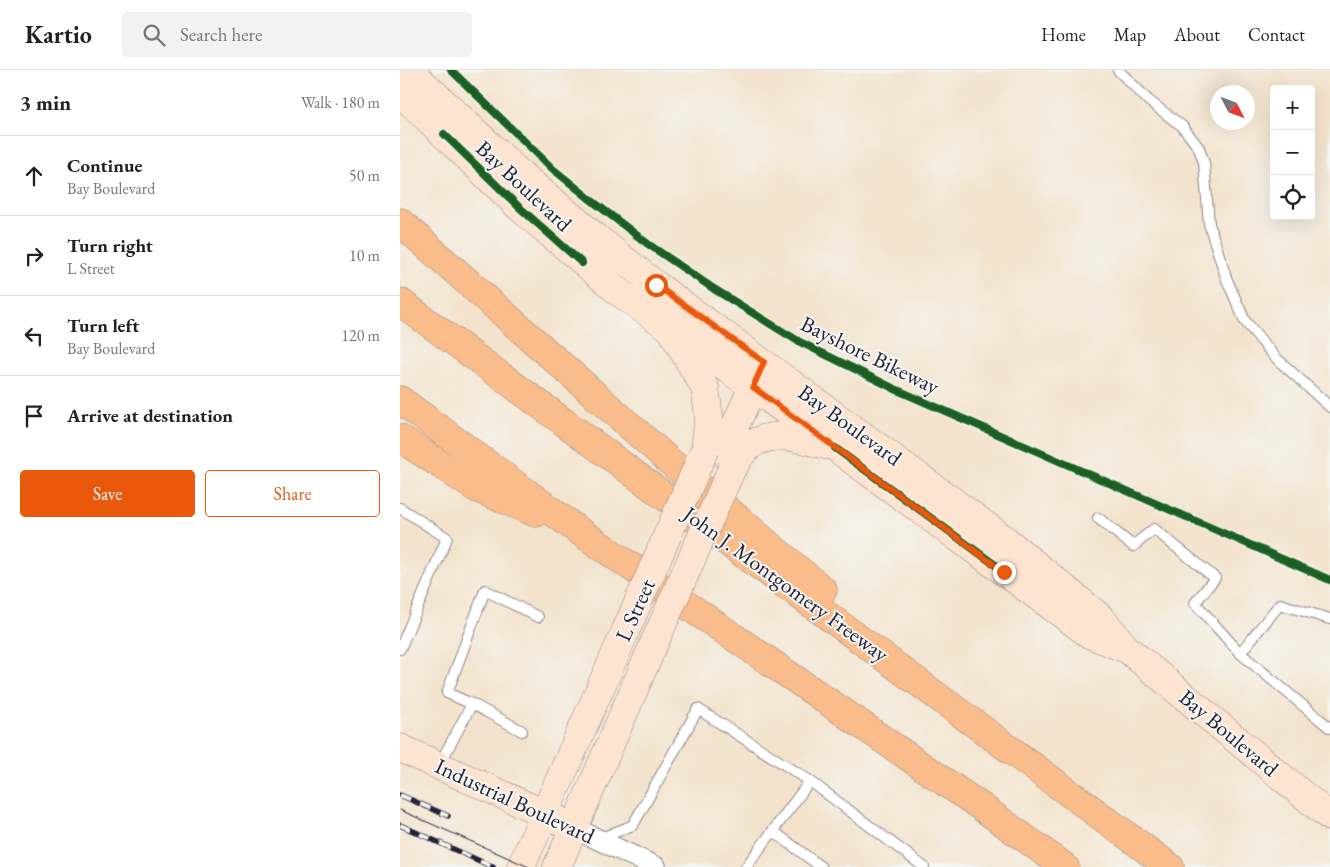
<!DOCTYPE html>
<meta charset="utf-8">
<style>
body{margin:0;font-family:"EB Garamond",serif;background:#f2f2f2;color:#202124}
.controls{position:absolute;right:15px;top:15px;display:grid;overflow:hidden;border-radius:5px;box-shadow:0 5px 20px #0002}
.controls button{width:45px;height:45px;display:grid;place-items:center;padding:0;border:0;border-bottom:1px solid #e0e0e0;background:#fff;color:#202124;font:25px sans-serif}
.compass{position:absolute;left:810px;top:15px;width:45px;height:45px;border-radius:50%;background:#fff;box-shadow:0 5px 20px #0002;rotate:132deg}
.stop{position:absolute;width:15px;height:15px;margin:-11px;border:4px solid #ea580c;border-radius:50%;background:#fff}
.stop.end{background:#ea580c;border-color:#fff;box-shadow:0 1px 5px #0008}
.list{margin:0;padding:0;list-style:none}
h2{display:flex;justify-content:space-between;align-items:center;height:65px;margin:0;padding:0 20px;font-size:21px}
h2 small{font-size:16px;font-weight:400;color:#757577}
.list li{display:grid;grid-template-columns:32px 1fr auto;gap:15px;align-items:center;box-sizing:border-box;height:80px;padding:0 20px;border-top:1px solid #e0e0e0}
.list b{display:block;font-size:19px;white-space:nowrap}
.list p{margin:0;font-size:16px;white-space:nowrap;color:#757577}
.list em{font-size:16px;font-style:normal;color:#757577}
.actions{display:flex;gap:10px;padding:15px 20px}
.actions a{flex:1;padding:11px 0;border:1px solid #ea580c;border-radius:5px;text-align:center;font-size:18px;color:#ea580c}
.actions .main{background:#ea580c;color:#fff}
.icon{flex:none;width:28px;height:28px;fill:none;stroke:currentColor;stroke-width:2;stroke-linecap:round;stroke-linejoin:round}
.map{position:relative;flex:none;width:930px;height:797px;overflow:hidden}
header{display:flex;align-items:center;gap:30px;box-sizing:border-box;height:70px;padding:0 25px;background:#fff;border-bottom:1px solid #e0e0e0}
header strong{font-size:24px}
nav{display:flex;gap:28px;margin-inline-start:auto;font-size:18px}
.search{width:350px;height:45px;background:#f2f2f2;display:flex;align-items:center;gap:12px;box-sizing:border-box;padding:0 18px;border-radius:5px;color:#757577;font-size:19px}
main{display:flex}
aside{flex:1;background:#fff}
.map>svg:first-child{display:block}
</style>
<header>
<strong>Kartio</strong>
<div class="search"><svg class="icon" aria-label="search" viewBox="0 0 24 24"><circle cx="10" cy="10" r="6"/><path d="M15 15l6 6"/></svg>Search here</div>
<nav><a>Home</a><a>Map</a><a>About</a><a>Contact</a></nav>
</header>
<main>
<aside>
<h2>3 min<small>Walk · 180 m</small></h2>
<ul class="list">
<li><svg class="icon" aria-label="ahead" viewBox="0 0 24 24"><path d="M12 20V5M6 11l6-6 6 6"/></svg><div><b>Continue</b><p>Bay Boulevard</p></div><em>50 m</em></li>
<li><svg class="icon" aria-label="right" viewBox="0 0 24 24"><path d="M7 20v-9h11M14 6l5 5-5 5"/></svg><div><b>Turn right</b><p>L Street</p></div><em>10 m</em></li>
<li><svg class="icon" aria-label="left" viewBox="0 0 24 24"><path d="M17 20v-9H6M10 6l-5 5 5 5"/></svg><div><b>Turn left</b><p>Bay Boulevard</p></div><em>120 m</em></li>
<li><svg class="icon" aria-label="arrive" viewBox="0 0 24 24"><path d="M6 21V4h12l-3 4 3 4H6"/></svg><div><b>Arrive at destination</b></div></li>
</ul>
<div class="actions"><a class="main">Save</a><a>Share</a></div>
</aside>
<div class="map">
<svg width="930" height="797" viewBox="0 0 930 797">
<rect width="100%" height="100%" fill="#f6f6f2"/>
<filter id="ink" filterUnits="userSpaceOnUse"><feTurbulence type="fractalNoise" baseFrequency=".02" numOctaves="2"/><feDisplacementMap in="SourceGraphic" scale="10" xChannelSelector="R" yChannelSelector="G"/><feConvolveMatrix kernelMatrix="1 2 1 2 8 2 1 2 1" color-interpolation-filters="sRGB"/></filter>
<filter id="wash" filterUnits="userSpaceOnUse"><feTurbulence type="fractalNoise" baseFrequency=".0096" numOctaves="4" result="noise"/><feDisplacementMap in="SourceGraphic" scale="20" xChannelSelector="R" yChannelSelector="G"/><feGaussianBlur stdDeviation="1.12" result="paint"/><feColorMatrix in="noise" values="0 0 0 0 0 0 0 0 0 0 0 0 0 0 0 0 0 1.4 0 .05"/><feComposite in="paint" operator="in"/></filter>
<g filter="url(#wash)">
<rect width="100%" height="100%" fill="#f3e3cc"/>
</g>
<g filter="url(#ink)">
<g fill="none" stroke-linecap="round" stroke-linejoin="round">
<defs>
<path id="lane" d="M 718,0 L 749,31 L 782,56 L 799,78 L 804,93 L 809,154 L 827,210 L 845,251 L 875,287 L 930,337
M 0,438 L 47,468 L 0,579
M 698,448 L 733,476 L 754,459 L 815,508 L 795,533 L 840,583
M 930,549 L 880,534 L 840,583 L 930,658
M 72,634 L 47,623 L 85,520 L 138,547
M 39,695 L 72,634 L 122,661
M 373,761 L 421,797
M 199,769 L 233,755 L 298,639 L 410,711 L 524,797
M 346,797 L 410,711"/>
<path id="street" d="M 174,758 L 256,797"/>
<path id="secondary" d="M 9,0 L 119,103 L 198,169 L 256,215 L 603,468 L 701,548 L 727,579 L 930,747
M 0,22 L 119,137 L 220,223 L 353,317 L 689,564 L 726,579
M 274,265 L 305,318 L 309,346 L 305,379
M 332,398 C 337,392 341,384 346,379 C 368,358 400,368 425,375
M 332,398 L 325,378 L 360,301
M 0,678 L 160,751
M 121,797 L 226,560
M 157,797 L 252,578"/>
<path id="highway" d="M 0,152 L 275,396 L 423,520
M 0,232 L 770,797
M 0,330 L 179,461 L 580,736 L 665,797
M 0,368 L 76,418 L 136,443"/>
</defs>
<use href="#lane" stroke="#8a8284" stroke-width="12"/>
<use href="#street" stroke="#8a8284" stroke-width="22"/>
<use href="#secondary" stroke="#8a8284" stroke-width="29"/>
<use href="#highway" stroke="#8a8284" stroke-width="29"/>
<use href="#lane" stroke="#fff" stroke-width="10"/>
<use href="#street" stroke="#fff" stroke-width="20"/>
<use href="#secondary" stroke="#fde4d0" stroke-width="28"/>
<use href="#highway" stroke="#f9bc8a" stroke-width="28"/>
<path stroke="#22223b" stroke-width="1" d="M 0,740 L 129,797"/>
<defs>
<path id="rail" d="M 0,725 L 48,746
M 0,755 L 93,797"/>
</defs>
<use href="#rail" stroke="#22223b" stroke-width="5.5"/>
<use href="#rail" stroke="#f6f6f2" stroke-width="4" stroke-dasharray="11" stroke-linecap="butt"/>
<defs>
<path id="secondary-bridge" d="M 226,560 L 305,379
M 252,578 L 332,398"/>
</defs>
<use href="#secondary-bridge" stroke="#8a8284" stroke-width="29" stroke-linecap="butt"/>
<use href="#secondary-bridge" stroke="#fde4d0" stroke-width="28"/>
<defs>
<path id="cycleway" d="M 51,0 L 153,99 L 195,133 L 248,174 L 314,219 L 398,271 L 495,319 L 930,510
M 44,64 L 119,137 L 182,193
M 435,378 L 605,502"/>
</defs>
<use href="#cycleway" stroke="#f6f6f2" stroke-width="11"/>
<use href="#cycleway" stroke="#1b5e20" stroke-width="8"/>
</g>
</g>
<g fill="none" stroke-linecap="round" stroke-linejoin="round" filter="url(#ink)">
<path stroke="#ea580c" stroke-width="6" d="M 256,215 L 364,292 L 353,317 L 604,502"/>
</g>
<g text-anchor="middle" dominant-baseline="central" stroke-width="4" stroke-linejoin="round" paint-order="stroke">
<g font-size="22" fill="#22223b" stroke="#f6f6f2">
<text transform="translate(124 116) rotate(43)">Bay Boulevard</text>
<text transform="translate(470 285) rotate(26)">Bayshore Bikeway</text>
<text transform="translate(450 355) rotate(36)">Bay Boulevard</text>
<text transform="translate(386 514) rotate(36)">John J. Montgomery Freeway</text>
<text transform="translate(235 540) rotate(-66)">L Street</text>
<text transform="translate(829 663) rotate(40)">Bay Boulevard</text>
<text transform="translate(115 731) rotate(25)">Industrial Boulevard</text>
</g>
</g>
</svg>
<div class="controls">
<button>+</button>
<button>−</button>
<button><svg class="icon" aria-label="locate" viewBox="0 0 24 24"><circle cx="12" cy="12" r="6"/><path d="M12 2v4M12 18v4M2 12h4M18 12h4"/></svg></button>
</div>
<svg class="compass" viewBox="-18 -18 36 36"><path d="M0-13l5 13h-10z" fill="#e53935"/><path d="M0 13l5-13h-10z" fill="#757577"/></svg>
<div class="stop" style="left:256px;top:215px"></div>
<div class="stop end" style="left:604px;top:502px"></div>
</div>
</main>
